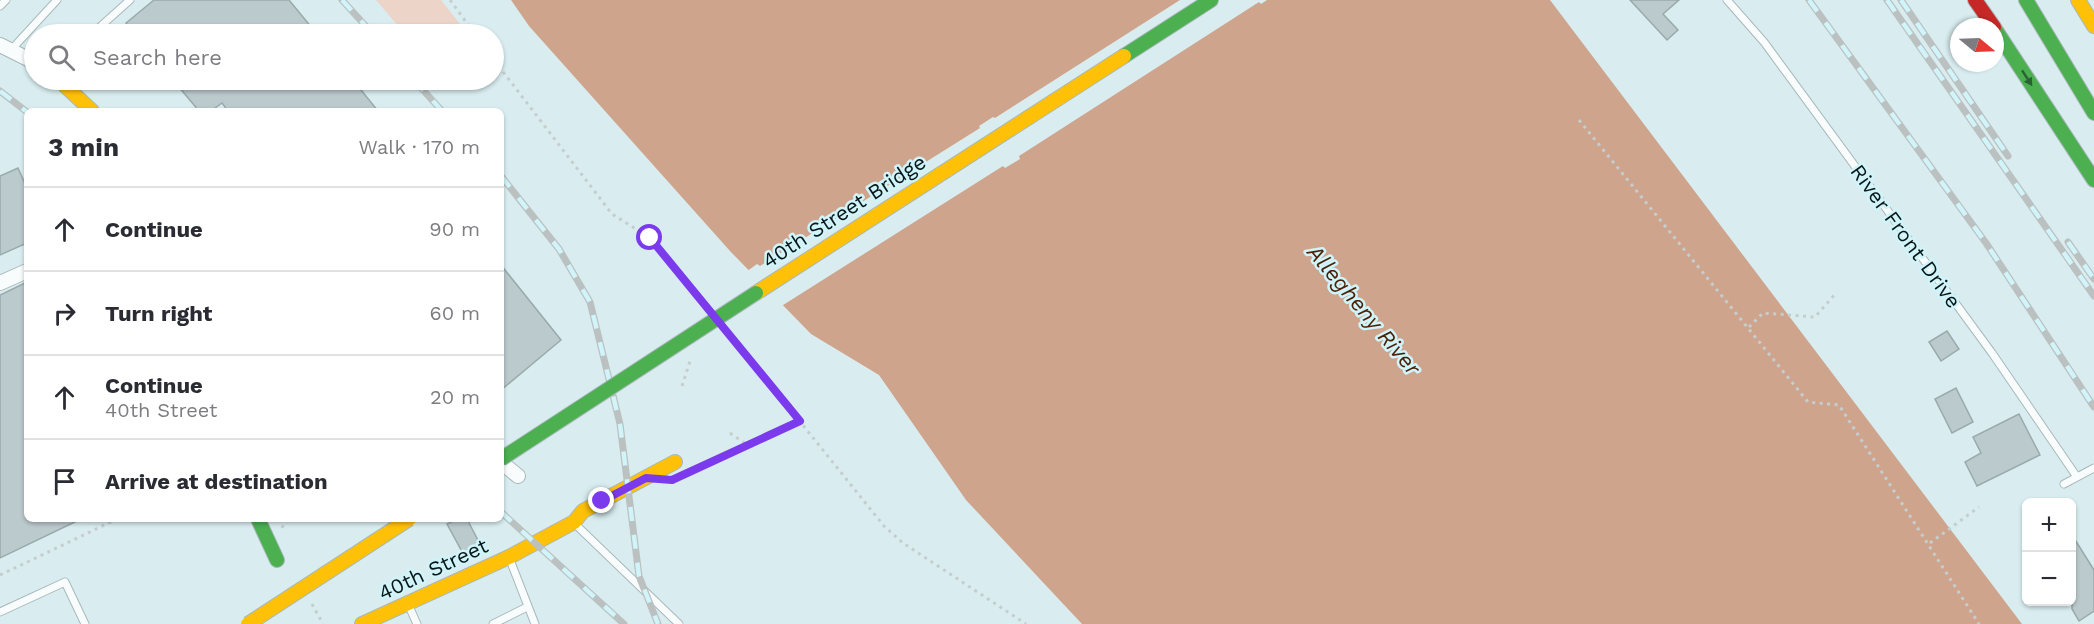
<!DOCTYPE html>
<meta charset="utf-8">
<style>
body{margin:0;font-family:"Work Sans",sans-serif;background:#f7f7f7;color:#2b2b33}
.controls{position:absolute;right:18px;bottom:18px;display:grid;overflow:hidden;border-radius:9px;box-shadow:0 2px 4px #0004}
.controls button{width:54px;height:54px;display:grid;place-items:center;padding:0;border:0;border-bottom:2px solid #e1e1e2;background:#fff;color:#2b2b33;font:30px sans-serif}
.compass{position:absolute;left:1950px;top:18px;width:54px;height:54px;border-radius:50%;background:#fff;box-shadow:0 2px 4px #0004;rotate:109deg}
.stop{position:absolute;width:18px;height:18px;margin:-14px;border:4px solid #7c3aed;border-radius:50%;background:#fff}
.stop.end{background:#7c3aed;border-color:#fff;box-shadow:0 2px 6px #0008}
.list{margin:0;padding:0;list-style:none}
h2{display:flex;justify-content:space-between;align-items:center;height:78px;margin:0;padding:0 24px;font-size:26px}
h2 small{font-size:20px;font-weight:400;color:#7c7c81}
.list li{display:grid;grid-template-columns:39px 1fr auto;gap:18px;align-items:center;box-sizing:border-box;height:84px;padding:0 24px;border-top:2px solid #e1e1e2}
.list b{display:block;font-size:22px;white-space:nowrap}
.list p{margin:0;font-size:20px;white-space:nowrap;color:#7c7c81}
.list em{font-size:20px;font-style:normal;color:#7c7c81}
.icon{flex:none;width:33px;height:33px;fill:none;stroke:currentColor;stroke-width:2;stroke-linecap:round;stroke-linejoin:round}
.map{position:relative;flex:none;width:2094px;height:624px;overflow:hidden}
.search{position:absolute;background:#fff;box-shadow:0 2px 4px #0004;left:24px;top:24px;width:480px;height:66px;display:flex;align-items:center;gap:15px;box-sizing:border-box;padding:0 21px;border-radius:33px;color:#7c7c81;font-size:22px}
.panel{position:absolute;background:#fff;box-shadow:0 2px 4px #0004;left:24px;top:108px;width:480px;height:414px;border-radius:9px}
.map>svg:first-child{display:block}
</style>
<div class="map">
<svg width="2094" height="624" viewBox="0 0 2094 624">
<rect width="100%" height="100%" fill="#d9edf0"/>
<path fill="#ecd5c8" d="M 376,0 L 441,0 L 468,34 L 405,34 Z"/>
<path fill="#cea48d" d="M 511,0 L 1550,0 L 2022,624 L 1082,624 L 966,500 L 879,375 L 811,334 L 730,251 L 529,26 Z"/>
<path fill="#d9edf0" d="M 1180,0 L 1267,0 L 1261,4 L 1259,2 L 1019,156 L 1020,159 L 1005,168 L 1003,166 L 780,307 L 746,272 L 757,264 L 760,266 L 980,128 L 979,126 L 993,117 L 995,118 Z"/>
<path fill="#bbcacd" stroke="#9aaaac" stroke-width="1.5" d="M 154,0 L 289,0 L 317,34 L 135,34 L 126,23 Z
M 1630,0 L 1679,0 L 1663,14 L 1678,30 L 1667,40 Z
M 173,80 L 353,80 L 378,111 L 228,111 L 222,103 L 211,111 L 199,111 Z
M 18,168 L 27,188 L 27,243 L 0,255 L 0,176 Z
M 501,265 L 561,340 L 501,390 Z
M 27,282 L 27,519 L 81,519 L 0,558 L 0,295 Z
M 1947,331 L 1959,349 L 1941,361 L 1929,342 Z
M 1956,388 L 1973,422 L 1952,433 L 1935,399 Z
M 2019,414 L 2040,455 L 1977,486 L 1965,462 L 1981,453 L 1973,437 Z
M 457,519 L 467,519 L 483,550 L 466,559 L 447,524 Z
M 2072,535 L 2094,570 L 2094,611 L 2079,621 L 2072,609 Z"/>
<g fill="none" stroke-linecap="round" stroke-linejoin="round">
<defs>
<path id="lane" d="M 1727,0 L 1764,42 L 1992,353 L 2077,477
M 0,6 L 6,0
M 92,34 L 130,0
M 11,50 L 57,0
M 2064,484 L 2094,468
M 575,524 L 679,624
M 510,560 L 535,624
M 408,604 L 417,624
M 0,612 L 65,582 L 85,624
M 493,624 L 527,607"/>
<path id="street" d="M 0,45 L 34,62
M 0,283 L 27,271
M 501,462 L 518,476"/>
<path id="fast" d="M 2026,0 L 2094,113
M 1995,29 L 2094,180
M 1124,56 L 1211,0
M 258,519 L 277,560"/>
<path id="slow" d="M 2078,0 L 2094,26
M 59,80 L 92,111
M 756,293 L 1124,56
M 362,624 L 509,557 L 574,522 L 583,511 L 675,462"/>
<path id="jam" d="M 1975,0 L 1994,27"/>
</defs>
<use href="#lane" stroke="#a8b8ba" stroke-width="9"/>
<use href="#street" stroke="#a8b8ba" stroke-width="16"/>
<use href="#fast" stroke="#a8b8ba" stroke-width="16"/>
<use href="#slow" stroke="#a8b8ba" stroke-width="16"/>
<use href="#jam" stroke="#a8b8ba" stroke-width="16"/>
<path stroke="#c6cdce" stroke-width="3" stroke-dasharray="3 4.5" stroke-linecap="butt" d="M 450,0 L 475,34
M 494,60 L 612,214 L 650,238 L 704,304
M 1579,120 L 1808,402 L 1839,405 L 1979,624
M 1749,327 L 1763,313 L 1815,317 L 1836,293
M 728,332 L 884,526 L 903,543 L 1026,624
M 682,386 L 691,358
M 730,433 L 749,446
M 690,472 L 799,421
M 282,528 L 286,519
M 1930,543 L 1979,507
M 0,575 L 117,519
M 312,604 L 323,624"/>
<use href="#lane" stroke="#f9fcfd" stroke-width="7"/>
<use href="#street" stroke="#f9fcfd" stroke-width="14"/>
<use href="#fast" stroke="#4caf50" stroke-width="14"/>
<use href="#slow" stroke="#ffc107" stroke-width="14"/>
<use href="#jam" stroke="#c62828" stroke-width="14"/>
<defs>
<path id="rail" d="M 342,0 L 373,34
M 1809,0 L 1986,243 L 2094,407
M 1887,0 L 2094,296
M 1901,0 L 2008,156
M 414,80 L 442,111
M 0,91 L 27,112
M 501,176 L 559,249 L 590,302 L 620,424 L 639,576 L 658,624
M 2068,242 L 2094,279
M 501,512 L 624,624"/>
</defs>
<use href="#rail" stroke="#bbc1c1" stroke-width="7"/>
<use href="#rail" stroke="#d0f4f9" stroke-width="4.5" stroke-dasharray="14" stroke-linecap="butt"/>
<defs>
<path id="fast-bridge" d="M 501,459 L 756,293"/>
<path id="slow-bridge" d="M 248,624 L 409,519"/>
</defs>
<use href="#fast-bridge" stroke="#a8b8ba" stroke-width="16" stroke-linecap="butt"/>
<use href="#slow-bridge" stroke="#a8b8ba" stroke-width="16" stroke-linecap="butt"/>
<use href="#fast-bridge" stroke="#4caf50" stroke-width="14"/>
<use href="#slow-bridge" stroke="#ffc107" stroke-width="14"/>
</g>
<defs><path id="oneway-solid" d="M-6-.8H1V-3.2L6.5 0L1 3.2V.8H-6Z" transform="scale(1.5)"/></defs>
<use fill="#2a6234" href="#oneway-solid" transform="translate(2027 78) rotate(57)"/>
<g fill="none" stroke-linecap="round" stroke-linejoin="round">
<path stroke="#7c3aed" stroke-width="8" d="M 602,501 L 646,478 L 672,480 L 800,421 L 650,238"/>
</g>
<g text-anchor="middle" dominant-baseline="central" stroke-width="5" stroke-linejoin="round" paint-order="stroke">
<g font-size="21" fill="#091618" stroke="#d0f4f9">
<text transform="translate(844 211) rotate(-33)">40th Street Bridge</text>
<text transform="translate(1906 236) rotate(54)">River Front Drive</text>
<text transform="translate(433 569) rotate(-25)">40th Street</text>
</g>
<g font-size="22" font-style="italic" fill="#4b1f06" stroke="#d0f4f9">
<text transform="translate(1364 310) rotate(50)">Allegheny River</text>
</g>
</g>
</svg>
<div class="controls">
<button>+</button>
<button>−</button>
</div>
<svg class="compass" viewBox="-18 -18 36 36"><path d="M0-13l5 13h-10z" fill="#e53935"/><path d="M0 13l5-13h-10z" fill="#7c7c81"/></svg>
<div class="stop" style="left:650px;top:238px"></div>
<div class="stop end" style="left:602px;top:501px"></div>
<div class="search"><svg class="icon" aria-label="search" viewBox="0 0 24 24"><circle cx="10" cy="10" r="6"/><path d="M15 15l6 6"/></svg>Search here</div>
<section class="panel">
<h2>3 min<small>Walk · 170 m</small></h2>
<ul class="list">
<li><svg class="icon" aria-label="ahead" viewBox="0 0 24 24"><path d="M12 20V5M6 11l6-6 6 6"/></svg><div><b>Continue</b></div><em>90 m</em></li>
<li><svg class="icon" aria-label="right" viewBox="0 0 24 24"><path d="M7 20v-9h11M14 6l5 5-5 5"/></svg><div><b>Turn right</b></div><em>60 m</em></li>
<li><svg class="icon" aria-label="ahead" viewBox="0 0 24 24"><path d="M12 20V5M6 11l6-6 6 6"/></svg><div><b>Continue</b><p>40th Street</p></div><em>20 m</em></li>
<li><svg class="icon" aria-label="arrive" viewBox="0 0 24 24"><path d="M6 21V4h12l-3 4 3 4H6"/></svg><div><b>Arrive at destination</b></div></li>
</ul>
</section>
</div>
